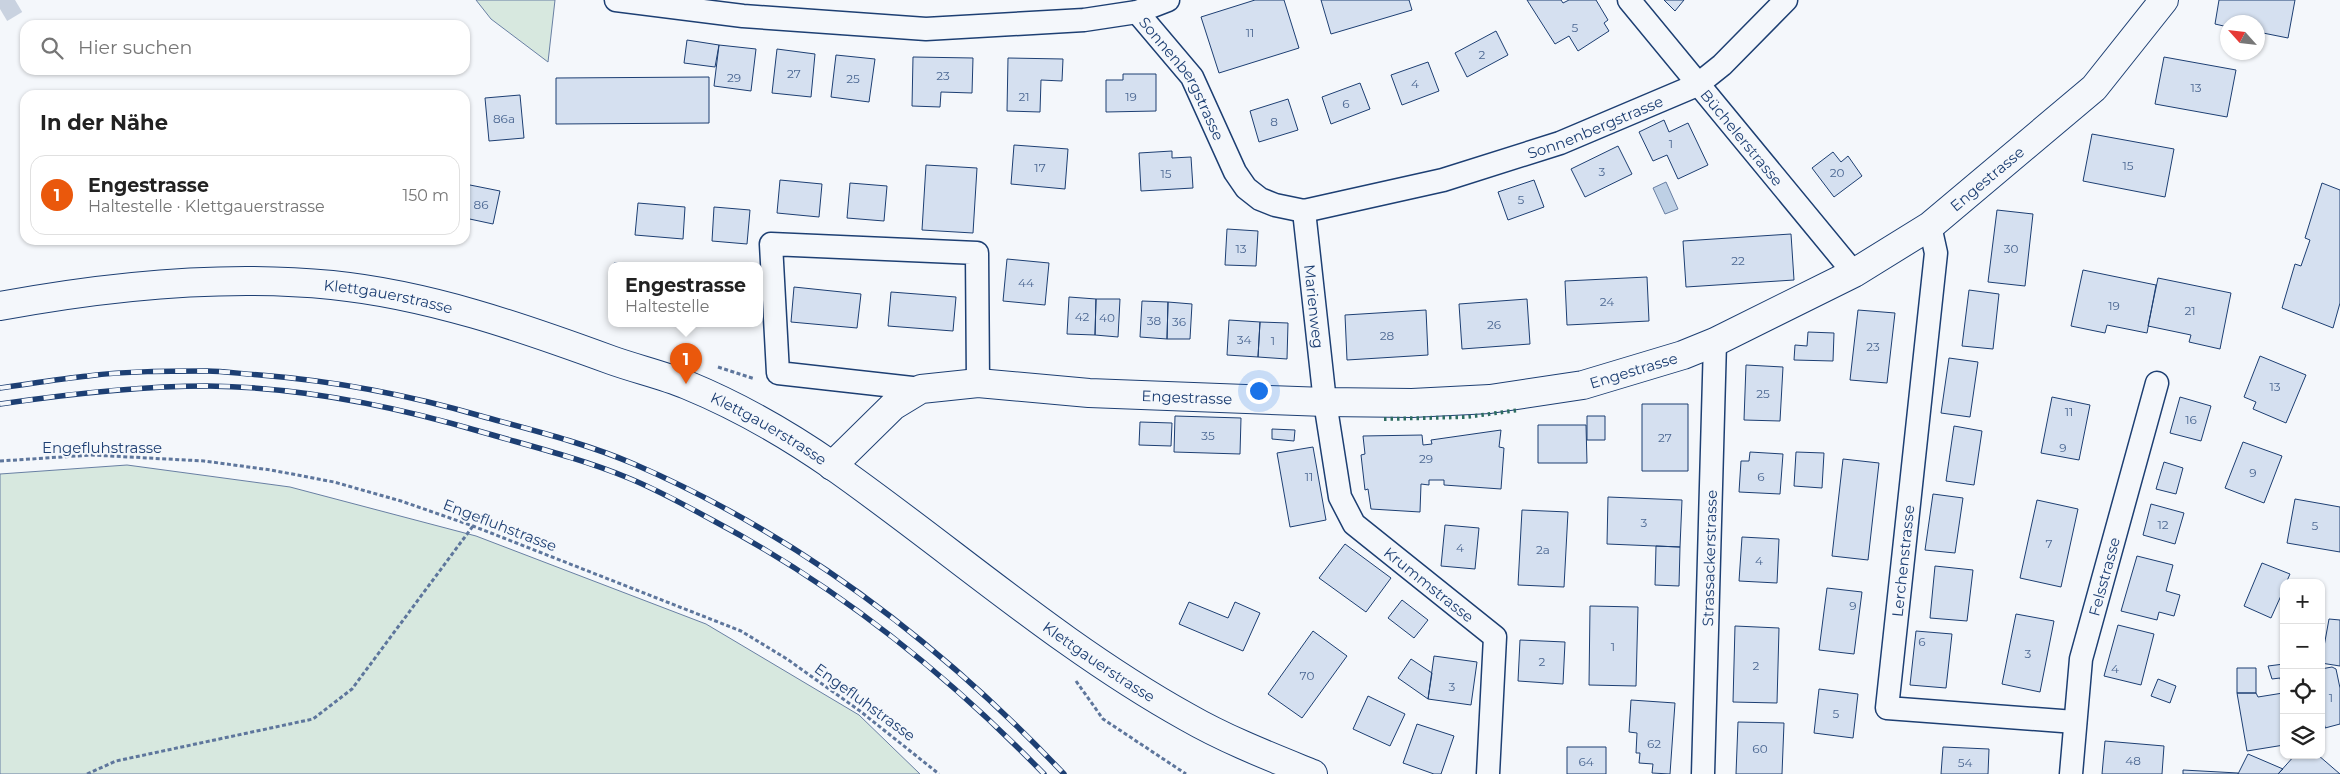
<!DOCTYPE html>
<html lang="de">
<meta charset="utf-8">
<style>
body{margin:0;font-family:Montserrat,sans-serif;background:#f2f2f2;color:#222}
.controls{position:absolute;right:15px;bottom:15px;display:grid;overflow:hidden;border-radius:10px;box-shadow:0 1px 4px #0004}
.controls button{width:45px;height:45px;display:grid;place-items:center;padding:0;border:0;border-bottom:1px solid #e0e0e0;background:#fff;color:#222;font:25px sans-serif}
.compass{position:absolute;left:2220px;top:15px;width:45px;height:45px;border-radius:50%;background:#fff;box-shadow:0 1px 4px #0004;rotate:297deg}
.you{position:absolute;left:1258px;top:390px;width:18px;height:18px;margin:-12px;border:4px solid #fff;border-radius:50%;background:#1a73e8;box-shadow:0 0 0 8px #1a73e833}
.badge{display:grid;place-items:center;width:32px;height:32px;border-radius:50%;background:#ea580c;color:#fff;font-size:16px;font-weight:700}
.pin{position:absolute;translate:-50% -41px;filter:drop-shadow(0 1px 2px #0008)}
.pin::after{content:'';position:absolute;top:26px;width:18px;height:15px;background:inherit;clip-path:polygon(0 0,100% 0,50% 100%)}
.popup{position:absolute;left:608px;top:262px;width:155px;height:65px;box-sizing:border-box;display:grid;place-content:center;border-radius:10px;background:#fff;filter:drop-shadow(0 1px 4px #0005);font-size:16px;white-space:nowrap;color:#767676}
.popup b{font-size:19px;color:#222}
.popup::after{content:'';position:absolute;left:50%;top:100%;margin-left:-10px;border:10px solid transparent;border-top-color:#fff}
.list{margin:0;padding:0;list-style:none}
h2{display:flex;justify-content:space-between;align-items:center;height:65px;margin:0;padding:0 20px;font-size:21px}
h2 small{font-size:16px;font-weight:400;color:#767676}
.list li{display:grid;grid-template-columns:32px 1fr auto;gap:15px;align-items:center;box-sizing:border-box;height:80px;margin:0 10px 10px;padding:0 10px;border:1px solid #e0e0e0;border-radius:15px}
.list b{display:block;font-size:19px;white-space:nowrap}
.list p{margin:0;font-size:16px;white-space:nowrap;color:#767676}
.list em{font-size:16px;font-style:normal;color:#767676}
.icon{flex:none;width:28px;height:28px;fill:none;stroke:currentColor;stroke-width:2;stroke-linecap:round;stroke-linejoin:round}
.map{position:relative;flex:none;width:2340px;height:774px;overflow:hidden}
.search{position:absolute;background:#fff;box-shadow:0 1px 4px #0004;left:20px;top:20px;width:450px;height:55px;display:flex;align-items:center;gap:12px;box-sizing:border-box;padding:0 18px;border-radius:15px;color:#767676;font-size:19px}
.panel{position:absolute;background:#fff;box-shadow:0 1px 4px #0004;left:20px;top:90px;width:450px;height:155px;border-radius:15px}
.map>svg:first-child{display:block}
</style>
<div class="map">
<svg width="2340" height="774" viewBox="0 0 2340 774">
<rect width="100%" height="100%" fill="#f4f7fb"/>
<path fill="#d7e8df" stroke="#687fa3" d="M 476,0 L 555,0 L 548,62 L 491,19 Z
M 127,465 L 290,487 L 476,536 L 706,624 L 859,715 L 920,774 L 0,774 L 0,474 Z"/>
<path fill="#bed0e5" stroke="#687fa3" d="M 1666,182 L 1678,209 L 1665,214 L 1653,188 Z"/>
<path fill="#d5e0f0" stroke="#1d3f73" d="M 1255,0 L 1284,0 L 1299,48 L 1219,73 L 1201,17 Z
M 1321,0 L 1409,0 L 1412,10 L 1331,34 Z
M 1527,0 L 1561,0 L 1563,3 L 1569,0 L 1596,0 L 1608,20 L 1604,23 L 1609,31 L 1578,51 L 1569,36 L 1555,44 Z
M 1664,0 L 1684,0 L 1675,11 Z
M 2219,0 L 2295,0 L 2288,38 L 2258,32 L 2258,22 L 2228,22 L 2228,27 L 2215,24 Z
M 1496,31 L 1508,55 L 1467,77 L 1455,53 Z
M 687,40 L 719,45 L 715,67 L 684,63 Z
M 719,45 L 756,49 L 751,91 L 714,86 Z
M 777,49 L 815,54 L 811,97 L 772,93 Z
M 836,55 L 875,59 L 869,102 L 831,97 Z
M 913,57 L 973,58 L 972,93 L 941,92 L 940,107 L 912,106 Z
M 2164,57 L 2236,70 L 2227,117 L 2155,104 Z
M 1008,58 L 1063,59 L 1062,81 L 1041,80 L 1040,112 L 1007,111 Z
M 1428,62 L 1439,91 L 1402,105 L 1391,75 Z
M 1123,74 L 1156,74 L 1156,111 L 1106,112 L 1106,80 L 1123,80 Z
M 709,77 L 709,123 L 556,124 L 556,78 Z
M 1360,83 L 1370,109 L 1331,124 L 1322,97 Z
M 520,95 L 524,138 L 489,141 L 485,98 Z
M 1288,99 L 1298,130 L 1259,142 L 1250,111 Z
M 1664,120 L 1669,132 L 1688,123 L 1708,165 L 1678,179 L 1667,155 L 1653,161 L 1639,132 Z
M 2092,134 L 2174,149 L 2165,197 L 2083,181 Z
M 1014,145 L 1068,149 L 1065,189 L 1011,184 Z
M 1618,146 L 1632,174 L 1585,197 L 1571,169 Z
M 1172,151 L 1172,158 L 1191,157 L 1193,188 L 1141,191 L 1139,153 Z
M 1833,152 L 1841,162 L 1848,156 L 1862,176 L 1834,197 L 1812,168 Z
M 926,165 L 977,168 L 973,233 L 922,230 Z
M 780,180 L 822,184 L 819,217 L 777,213 Z
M 1534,180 L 1544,207 L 1508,220 L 1498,192 Z
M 850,183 L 887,186 L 884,221 L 847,218 Z
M 2322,183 L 2340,190 L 2340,303 L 2333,328 L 2282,308 L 2295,264 L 2301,266 L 2310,240 L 2305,238 Z
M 465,184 L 500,191 L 493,224 L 465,218 Z
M 638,203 L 685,207 L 683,239 L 635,235 Z
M 714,207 L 750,210 L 747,244 L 712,241 Z
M 1997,210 L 2033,214 L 2025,286 L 1988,282 Z
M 1227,229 L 1258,231 L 1256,266 L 1225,265 Z
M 1791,234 L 1794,280 L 1686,287 L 1683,241 Z
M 1007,259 L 1049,263 L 1045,305 L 1003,301 Z
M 614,263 L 627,263 L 627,265 L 614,265 Z
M 2083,270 L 2156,285 L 2147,333 L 2107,325 L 2105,333 L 2071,326 Z
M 1647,277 L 1649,321 L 1567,325 L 1565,281 Z
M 2158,278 L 2231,293 L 2220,349 L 2189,342 L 2191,335 L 2148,326 Z
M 794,287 L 861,294 L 857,328 L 791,322 Z
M 1969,290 L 1999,294 L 1993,349 L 1962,346 Z
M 891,292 L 956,297 L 953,331 L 888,326 Z
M 1069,297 L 1096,299 L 1095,335 L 1067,334 Z
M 1096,299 L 1120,299 L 1118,337 L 1095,335 Z
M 1527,299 L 1530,344 L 1462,349 L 1459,304 Z
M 1142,301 L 1168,302 L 1167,339 L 1140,337 Z
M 1168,302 L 1192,304 L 1190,339 L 1167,339 Z
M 1426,310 L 1428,355 L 1347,360 L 1345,315 Z
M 1858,310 L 1895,313 L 1887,383 L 1850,380 Z
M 1229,320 L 1260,322 L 1258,357 L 1227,355 Z
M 1260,322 L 1288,323 L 1287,359 L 1258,357 Z
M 1808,332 L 1834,333 L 1833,361 L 1794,360 L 1795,345 L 1807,346 Z
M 2260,356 L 2306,375 L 2286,423 L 2253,409 L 2256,402 L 2244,397 Z
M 1949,358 L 1978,362 L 1970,417 L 1941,413 Z
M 1746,365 L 1783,367 L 1780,421 L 1744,420 Z
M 2052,397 L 2090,405 L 2079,460 L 2041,453 Z
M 2180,397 L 2211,406 L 2201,441 L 2170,433 Z
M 1642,404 L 1688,404 L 1688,471 L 1642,471 Z
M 1175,416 L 1241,418 L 1240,454 L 1174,452 Z
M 1587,416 L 1605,416 L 1605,440 L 1587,440 Z
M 1140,422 L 1172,423 L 1171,446 L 1139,445 Z
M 1538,425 L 1586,425 L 1587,463 L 1538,463 Z
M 1954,426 L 1982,431 L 1974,485 L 1946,481 Z
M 1272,429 L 1295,430 L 1294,441 L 1272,439 Z
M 1501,430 L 1499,447 L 1504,448 L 1501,489 L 1444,485 L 1444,480 L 1429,480 L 1429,485 L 1421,484 L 1420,512 L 1371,509 L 1368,489 L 1365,490 L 1361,455 L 1365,454 L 1363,436 L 1422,435 L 1423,445 L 1432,444 L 1431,440 Z
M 2243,442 L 2282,456 L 2264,503 L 2225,488 Z
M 1313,447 L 1326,520 L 1290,527 L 1277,453 Z
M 1750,452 L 1783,454 L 1780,494 L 1739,492 L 1741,461 L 1749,461 Z
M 1796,452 L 1824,453 L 1822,488 L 1794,486 Z
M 1843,459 L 1879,463 L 1868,560 L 1832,556 Z
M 2164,462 L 2183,468 L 2176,494 L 2156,489 Z
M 1933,494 L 1963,498 L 1955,553 L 1925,550 Z
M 1608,497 L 1682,500 L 1680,547 L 1607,544 Z
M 2295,499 L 2340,507 L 2340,552 L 2287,543 Z
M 2037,500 L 2078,509 L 2061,587 L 2020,578 Z
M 2151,504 L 2184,513 L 2175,544 L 2143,535 Z
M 1522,510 L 1568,512 L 1564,587 L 1518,585 Z
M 1445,525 L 1479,528 L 1475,569 L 1441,566 Z
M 1742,537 L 1779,539 L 1777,583 L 1739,581 Z
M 1345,544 L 1391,578 L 1366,612 L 1319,578 Z
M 1656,546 L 1680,547 L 1679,586 L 1655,585 Z
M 2137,556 L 2173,565 L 2166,591 L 2180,595 L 2174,616 L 2159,612 L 2157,620 L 2121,611 Z
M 2262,563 L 2290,574 L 2286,583 L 2284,583 L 2284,589 L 2271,618 L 2244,606 Z
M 1935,566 L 1973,570 L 1967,621 L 1930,618 Z
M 1827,588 L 1862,592 L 1854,654 L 1819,650 Z
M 1402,600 L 1428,620 L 1414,638 L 1388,618 Z
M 1189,602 L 1228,618 L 1235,602 L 1260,613 L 1243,651 L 1179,624 Z
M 1590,606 L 1638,607 L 1636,686 L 1589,685 Z
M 2016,614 L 2054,621 L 2040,692 L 2002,684 Z
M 2329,619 L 2340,620 L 2340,666 L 2321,663 Z
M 2118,625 L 2154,634 L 2141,685 L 2104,676 Z
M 1735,626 L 1779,628 L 1777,703 L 1733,702 Z
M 1313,631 L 1347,656 L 1302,718 L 1268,694 Z
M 1916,631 L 1952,634 L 1946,688 L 1910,685 Z
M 1520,640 L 1565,642 L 1563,684 L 1518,681 Z
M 1434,656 L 1477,662 L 1471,705 L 1428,699 Z
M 1411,659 L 1432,673 L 1428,699 L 1398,678 Z
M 2284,664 L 2284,695 L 2280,678 L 2272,679 L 2268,666 Z
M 2332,667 L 2336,669 L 2340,688 L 2340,724 L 2325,728 L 2321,705 L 2321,669 Z
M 2237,668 L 2256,668 L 2256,693 L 2237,693 Z
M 2158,679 L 2176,686 L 2170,703 L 2151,696 Z
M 1819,689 L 1858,694 L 1853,738 L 1814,733 Z
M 2237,693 L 2256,693 L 2258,697 L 2283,693 L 2284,745 L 2247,751 Z
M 1368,696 L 1405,714 L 1390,746 L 1353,729 Z
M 1631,700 L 1675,703 L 1670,774 L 1652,773 L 1653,764 L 1639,763 L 1640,753 L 1636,753 L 1637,733 L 1629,732 Z
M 2321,705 L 2325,728 L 2321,729 Z
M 1738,722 L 1784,723 L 1782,774 L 1736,774 Z
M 1417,724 L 1454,736 L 1441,774 L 1434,774 L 1403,763 Z
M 2105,741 L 2164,746 L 2162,774 L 2102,774 Z
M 1567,747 L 1606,747 L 1606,774 L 1567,774 Z
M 1943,747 L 1989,749 L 1988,774 L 1941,774 Z
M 2248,754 L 2283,769 L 2278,774 L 2238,774 Z
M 2295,755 L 2318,755 L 2340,774 L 2278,774 Z
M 2183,770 L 2238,773 L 2238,774 L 2183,774 Z"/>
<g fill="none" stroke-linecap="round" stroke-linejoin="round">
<path stroke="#c9d2e0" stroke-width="28" stroke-dasharray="28 14" stroke-linecap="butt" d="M 0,9 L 15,0"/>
<defs>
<g id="minor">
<path d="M 616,0 L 743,16 L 926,29 L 1084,20 L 1137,12 L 1168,0"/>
<path id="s1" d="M 1629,0 L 1854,273"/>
<path id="s2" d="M 1137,12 L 1192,77 L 1235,172 L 1246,188 L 1260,199 L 1275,205 L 1304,211 L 1443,180 L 1560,143 L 1697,85 L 1722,65 L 1786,0"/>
<path id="s3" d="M 1304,211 L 1325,402 L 1340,497 L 1354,524 L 1495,637 L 1488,774"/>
<path d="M 1930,226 L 1936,253 L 1887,708 L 2075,722"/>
<path d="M 921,389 L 778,373 L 771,244 L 977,253 L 978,383"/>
<path id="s4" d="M 1703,774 L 1715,342"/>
<path id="s5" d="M 2071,774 L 2081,659 L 2157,383"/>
</g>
<g id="tertiary">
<path id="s6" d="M 832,466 L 893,406 L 921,389 L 978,383 L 1089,393 L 1325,402 L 1412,403 L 1490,399 L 1583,385 L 1683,355 L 1715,342 L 1854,273 L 1930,226 L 2094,88 L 2164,0"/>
</g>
<g id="primary">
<path id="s7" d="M 0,306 C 108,286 222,274 332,285 C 429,295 521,327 611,360 C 636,369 663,375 687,385 C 738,406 787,434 833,466 C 951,549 1061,647 1187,717 C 1227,740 1271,757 1313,774"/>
</g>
</defs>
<use href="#minor" stroke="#1d3f73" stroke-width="25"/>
<use href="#tertiary" stroke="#1d3f73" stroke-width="30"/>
<use href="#primary" stroke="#1d3f73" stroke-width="30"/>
<path stroke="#5e769c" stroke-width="3" stroke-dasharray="4 2.5" stroke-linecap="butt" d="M 718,367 L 755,379
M 0,461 L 92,455 L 204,461 L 271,470 L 334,482 L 401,501 L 473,526 L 741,631 L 787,659 L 860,711 L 939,774
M 1076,681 L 1103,719 L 1186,774
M 87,774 L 116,761 L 313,719 L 352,689 L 473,526"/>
<use href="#minor" stroke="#f4f7fb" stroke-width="22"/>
<use href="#tertiary" stroke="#f4f7fb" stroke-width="28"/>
<use href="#primary" stroke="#f4f7fb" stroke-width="28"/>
<defs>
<path id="rail" d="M 0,388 C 29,384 59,379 88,376 C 127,371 168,371 207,371 C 224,371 242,374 260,375 C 335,381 409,395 481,416 C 532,430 585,443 634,464 C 798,535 942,645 1064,774
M 0,404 C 69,394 138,386 208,386 C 300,387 394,406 482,432 C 530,446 579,458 626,477 C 656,489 685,505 714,521 C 837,586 947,674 1044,774"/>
</defs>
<use href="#rail" stroke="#1d3f73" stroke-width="5.5"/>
<use href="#rail" stroke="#f4f7fb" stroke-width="4" stroke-dasharray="11" stroke-linecap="butt"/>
<path stroke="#2c6c60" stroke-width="4" stroke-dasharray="2.5 4" stroke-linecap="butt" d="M 1384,419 L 1467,417 L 1519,410"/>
</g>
<g text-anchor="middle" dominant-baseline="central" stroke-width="4" stroke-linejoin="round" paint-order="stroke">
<g font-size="12" fill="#4b6792">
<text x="1575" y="27">5</text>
<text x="1250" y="32">11</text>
<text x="1482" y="54">2</text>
<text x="794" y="73">27</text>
<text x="943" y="75">23</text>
<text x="734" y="77">29</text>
<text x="853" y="78">25</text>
<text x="1415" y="83">4</text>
<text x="2196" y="87">13</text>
<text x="1024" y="96">21</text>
<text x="1131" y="96">19</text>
<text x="1346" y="103">6</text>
<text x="504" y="118">86a</text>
<text x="1274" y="121">8</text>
<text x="1671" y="143">1</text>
<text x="2128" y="165">15</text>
<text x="1040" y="167">17</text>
<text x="1602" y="171">3</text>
<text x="1837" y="172">20</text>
<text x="1166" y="173">15</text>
<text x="1521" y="199">5</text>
<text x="481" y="204">86</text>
<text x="1241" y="248">13</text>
<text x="2011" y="248">30</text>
<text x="1738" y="260">22</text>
<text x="1026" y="282">44</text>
<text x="1607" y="301">24</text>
<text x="2114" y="305">19</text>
<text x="2190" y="310">21</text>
<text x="1082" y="316">42</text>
<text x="1107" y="317">40</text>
<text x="1154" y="320">38</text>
<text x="1179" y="321">36</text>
<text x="1494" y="324">26</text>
<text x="1387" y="335">28</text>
<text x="1244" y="339">34</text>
<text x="1273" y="340">1</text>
<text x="1873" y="346">23</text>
<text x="2275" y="386">13</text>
<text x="1763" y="393">25</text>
<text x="2069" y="411">11</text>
<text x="2191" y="419">16</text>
<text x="1208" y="435">35</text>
<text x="1665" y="437">27</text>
<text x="2063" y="447">9</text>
<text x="1426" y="458">29</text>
<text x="2253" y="472">9</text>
<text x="1309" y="476">11</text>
<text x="1761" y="476">6</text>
<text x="1644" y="522">3</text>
<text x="2163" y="524">12</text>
<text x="2315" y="525">5</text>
<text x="2049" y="543">7</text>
<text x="1460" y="547">4</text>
<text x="1543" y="549">2a</text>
<text x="1759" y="560">4</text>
<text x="1853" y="605">9</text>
<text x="1922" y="641">6</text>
<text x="1613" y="646">1</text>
<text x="2028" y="653">3</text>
<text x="1542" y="661">2</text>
<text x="1756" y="665">2</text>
<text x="2115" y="668">4</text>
<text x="1307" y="675">70</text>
<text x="1452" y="686">3</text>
<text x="2331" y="697">1</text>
<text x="1836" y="713">5</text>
<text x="1654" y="743">62</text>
<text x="1760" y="748">60</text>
<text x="2133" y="760">48</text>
<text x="1586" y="761">64</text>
<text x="1965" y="762">54</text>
</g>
<g font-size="15" fill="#1d3f73" stroke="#f4f7fb">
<text stroke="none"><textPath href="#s2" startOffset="81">Sonnenbergstrasse</textPath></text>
<text stroke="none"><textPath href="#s2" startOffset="576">Sonnenbergstrasse</textPath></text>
<text stroke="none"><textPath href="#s1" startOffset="178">Büchelerstrasse</textPath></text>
<text stroke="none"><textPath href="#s6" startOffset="1240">Engestrasse</textPath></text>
<text stroke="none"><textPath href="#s7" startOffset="391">Klettgauerstrasse</textPath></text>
<text stroke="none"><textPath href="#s3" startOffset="96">Marienweg</textPath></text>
<text stroke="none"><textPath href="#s6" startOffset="835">Engestrasse</textPath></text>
<text stroke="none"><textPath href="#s6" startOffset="385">Engestrasse</textPath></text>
<text stroke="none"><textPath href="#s7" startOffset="796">Klettgauerstrasse</textPath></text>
<text x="102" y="447">Engefluhstrasse</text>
<text transform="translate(500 525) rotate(21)">Engefluhstrasse</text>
<text stroke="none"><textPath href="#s4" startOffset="216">Strassackerstrasse</textPath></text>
<text transform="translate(1903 561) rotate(-84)">Lerchenstrasse</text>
<text stroke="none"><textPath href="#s5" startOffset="201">Felsstrasse</textPath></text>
<text stroke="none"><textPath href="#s3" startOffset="415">Krummstrasse</textPath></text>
<text stroke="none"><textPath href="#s7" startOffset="1201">Klettgauerstrasse</textPath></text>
<text transform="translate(865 702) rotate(36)">Engefluhstrasse</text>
</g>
</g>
</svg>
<div class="controls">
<button>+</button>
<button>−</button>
<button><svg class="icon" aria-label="locate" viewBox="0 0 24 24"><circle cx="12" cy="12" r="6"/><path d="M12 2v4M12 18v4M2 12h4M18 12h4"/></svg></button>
<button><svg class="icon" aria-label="layers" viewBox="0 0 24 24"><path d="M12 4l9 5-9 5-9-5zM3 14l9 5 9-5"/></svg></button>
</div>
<svg class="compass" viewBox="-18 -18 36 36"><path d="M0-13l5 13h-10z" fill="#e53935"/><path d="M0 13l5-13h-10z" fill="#767676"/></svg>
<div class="you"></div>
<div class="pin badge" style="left:686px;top:384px">1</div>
<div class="popup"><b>Engestrasse</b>Haltestelle</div>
<div class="search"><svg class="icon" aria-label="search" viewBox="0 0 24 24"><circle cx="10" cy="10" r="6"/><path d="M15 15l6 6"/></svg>Hier suchen</div>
<section class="panel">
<h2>In der Nähe<small></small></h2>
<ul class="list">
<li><span class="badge">1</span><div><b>Engestrasse</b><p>Haltestelle · Klettgauerstrasse</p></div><em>150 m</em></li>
</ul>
</section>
</div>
